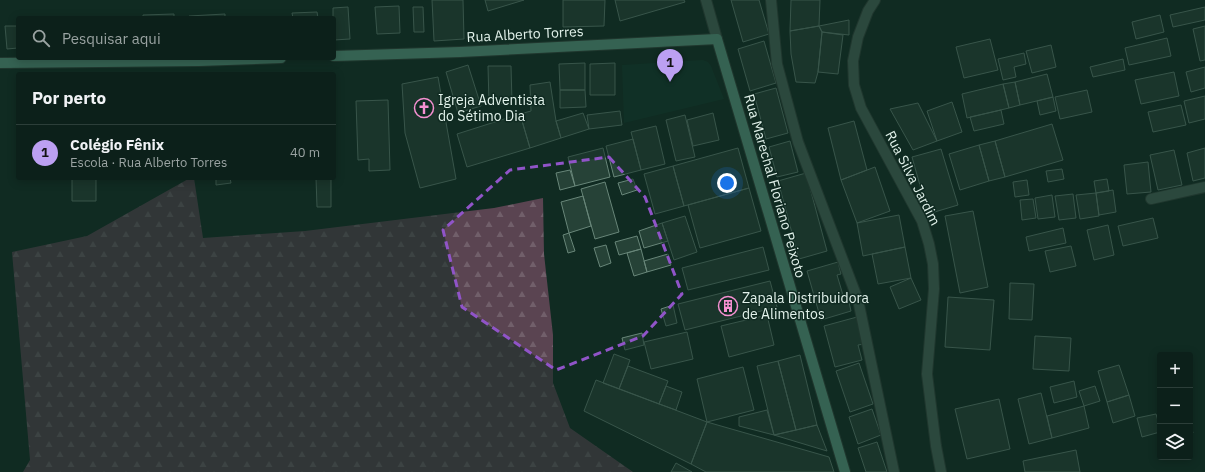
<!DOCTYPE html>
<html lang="pt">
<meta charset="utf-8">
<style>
body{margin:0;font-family:"IBM Plex Sans",sans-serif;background:#1a2d27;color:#f1f3f6}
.controls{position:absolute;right:12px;bottom:12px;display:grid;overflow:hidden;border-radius:4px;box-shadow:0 2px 10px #0003}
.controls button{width:36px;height:36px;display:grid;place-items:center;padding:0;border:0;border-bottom:1px solid #2c3e39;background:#0c201a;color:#f1f3f6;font:20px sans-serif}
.you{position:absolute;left:727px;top:183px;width:14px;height:14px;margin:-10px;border:3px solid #fff;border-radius:50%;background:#1a73e8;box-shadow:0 0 0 6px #1a73e833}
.badge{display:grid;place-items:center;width:26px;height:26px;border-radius:50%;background:#bca0f2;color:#111;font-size:13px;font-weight:700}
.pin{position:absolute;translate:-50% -33px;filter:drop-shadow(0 1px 2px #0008)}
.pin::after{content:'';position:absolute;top:21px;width:14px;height:12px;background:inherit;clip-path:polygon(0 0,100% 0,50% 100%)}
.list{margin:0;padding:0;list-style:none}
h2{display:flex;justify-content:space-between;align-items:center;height:52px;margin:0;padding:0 16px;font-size:17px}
h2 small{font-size:13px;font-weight:400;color:#9aa3a2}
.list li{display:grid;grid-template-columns:26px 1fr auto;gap:12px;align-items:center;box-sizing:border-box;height:56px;padding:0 16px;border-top:1px solid #2c3e39}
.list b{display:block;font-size:15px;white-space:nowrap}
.list p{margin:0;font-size:13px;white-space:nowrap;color:#9aa3a2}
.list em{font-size:13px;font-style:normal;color:#9aa3a2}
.icon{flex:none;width:22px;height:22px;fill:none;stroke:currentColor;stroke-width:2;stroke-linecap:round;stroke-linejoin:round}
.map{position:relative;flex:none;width:1205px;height:472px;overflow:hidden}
.search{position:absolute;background:#0c201a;box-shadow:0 2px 10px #0003;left:16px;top:16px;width:320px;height:44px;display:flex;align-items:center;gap:10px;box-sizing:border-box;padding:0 14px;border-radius:4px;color:#9aa3a2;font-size:15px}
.panel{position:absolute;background:#0c201a;box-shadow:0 2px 10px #0003;left:16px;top:72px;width:320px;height:108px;border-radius:4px}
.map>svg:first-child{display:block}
</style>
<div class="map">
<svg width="1205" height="472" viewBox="0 0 1205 472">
<defs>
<pattern id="forest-firs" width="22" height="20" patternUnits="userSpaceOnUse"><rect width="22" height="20" fill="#5a4451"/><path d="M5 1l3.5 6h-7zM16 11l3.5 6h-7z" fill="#715f6a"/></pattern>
</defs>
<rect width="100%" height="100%" fill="#102b22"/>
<path fill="#11362a" d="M 703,60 L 708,62 L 711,66 L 724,99 L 624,123 L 622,65 Z"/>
<path fill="url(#forest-firs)" d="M 190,178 L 194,178 L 203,238 L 305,231 L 494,208 L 543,198 L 544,254 L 553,335 L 553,383 L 570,428 L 633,472 L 23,472 L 30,460 L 12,252 L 87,236 Z"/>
<path fill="#264237" stroke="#688679" d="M 432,0 L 463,0 L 464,39 L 434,41 Z
M 485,0 L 524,0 L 488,11 Z
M 563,0 L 605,0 L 604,26 L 563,27 Z
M 615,0 L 684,0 L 685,2 L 620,21 Z
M 731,0 L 759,0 L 769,34 L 743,42 Z
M 791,0 L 820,0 L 819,26 L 790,31 Z
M 399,6 L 400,33 L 377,34 L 375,7 Z
M 348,7 L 350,39 L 334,40 L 334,18 L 333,18 L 333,8 Z
M 413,7 L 423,7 L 424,32 L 414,32 Z
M 1205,7 L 1205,20 L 1173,27 L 1170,15 Z
M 317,12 L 318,18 L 293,18 L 292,13 Z
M 174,14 L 174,18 L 143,18 L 143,15 Z
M 225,14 L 225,18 L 189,18 L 189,16 Z
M 1160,15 L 1164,32 L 1136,39 L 1132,22 Z
M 849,20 L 849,35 L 822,32 L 819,26 Z
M 5,26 L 18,26 L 18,48 L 7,49 Z
M 819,26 L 822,32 L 818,72 L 815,83 L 796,82 L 791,54 L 790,31 Z
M 1205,26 L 1205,60 L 1200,61 L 1193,29 Z
M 822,32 L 843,35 L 838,74 L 818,72 Z
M 1167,38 L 1171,56 L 1129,65 L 1125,48 Z
M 990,39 L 998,70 L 964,78 L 956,47 Z
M 764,41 L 776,83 L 750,91 L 738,49 Z
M 1051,45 L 1056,67 L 1032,73 L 1026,51 Z
M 1024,53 L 1026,64 L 1014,67 L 1016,77 L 1003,80 L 998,59 Z
M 1123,59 L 1125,70 L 1093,77 L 1090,67 Z
M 585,63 L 585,90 L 560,90 L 559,64 Z
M 615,63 L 615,95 L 590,95 L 590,64 Z
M 468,65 L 481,106 L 458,113 L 446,72 Z
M 488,66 L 511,66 L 512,103 L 489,104 Z
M 1205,67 L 1205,88 L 1191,92 L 1186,72 Z
M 1174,72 L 1179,96 L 1141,104 L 1135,80 Z
M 1047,74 L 1053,97 L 1020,105 L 1015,82 Z
M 438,77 L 456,179 L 420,188 L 405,133 L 402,84 Z
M 550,82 L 556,121 L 561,138 L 530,148 L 520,114 L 531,111 L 530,85 Z
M 1015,82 L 1020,105 L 1009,108 L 1003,84 Z
M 1003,84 L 1009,108 L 967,118 L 962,94 Z
M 776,88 L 788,133 L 766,139 L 754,94 Z
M 560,90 L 585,90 L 586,107 L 560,108 Z
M 1087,90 L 1092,112 L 1060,119 L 1055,97 Z
M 1205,96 L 1205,119 L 1189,123 L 1184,101 Z
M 1053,97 L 1056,111 L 1040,115 L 1037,101 Z
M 388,100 L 390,170 L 369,171 L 369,159 L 358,160 L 356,101 Z
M 952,102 L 962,132 L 937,141 L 927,111 Z
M 918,103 L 937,141 L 913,150 L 890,109 Z
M 1181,105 L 1186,125 L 1153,132 L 1148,112 Z
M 1001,110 L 1004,124 L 974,131 L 970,117 Z
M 620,111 L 622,125 L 589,129 L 587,115 Z
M 583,113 L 589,129 L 561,138 L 556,121 Z
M 713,113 L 719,140 L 693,146 L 687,120 Z
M 520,114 L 530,148 L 467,167 L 457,134 Z
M 685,115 L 695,157 L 676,161 L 666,120 Z
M 854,121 L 867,170 L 841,180 L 828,128 Z
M 1052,124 L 1063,160 L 1005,177 L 995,141 Z
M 656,126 L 665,164 L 641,170 L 631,132 Z
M 633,139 L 641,170 L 614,177 L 606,146 Z
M 790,141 L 798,172 L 777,177 L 769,147 Z
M 995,141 L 1005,177 L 989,181 L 979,145 Z
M 979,145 L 989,181 L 960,190 L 949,154 Z
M 603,148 L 610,177 L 575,186 L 568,157 Z
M 738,148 L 749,188 L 684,206 L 673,166 Z
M 1205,148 L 1205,178 L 1193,181 L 1187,153 Z
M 941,149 L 958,205 L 928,214 L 912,157 Z
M 1174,150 L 1182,185 L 1158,190 L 1150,155 Z
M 1148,162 L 1151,192 L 1127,194 L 1124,165 Z
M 673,166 L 684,206 L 655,214 L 644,174 Z
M 875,167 L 890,211 L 857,223 L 841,180 Z
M 1062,169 L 1064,179 L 1048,182 L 1046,171 Z
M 570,170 L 575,186 L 560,190 L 556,173 Z
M 806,173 L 827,251 L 799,259 L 778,181 Z
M 72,178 L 96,178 L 96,201 L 72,201 Z
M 216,178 L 230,178 L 231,183 L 216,185 Z
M 316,178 L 331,178 L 331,207 L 317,207 Z
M 633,179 L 637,190 L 622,195 L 618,183 Z
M 1107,179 L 1109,191 L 1096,193 L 1094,181 Z
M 1027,180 L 1029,195 L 1015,197 L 1013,182 Z
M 605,182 L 619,232 L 595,239 L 581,189 Z
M 749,188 L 761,231 L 700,248 L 688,205 Z
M 1113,190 L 1116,212 L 1099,215 L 1096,193 Z
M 1096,193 L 1099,216 L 1080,219 L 1076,195 Z
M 1073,194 L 1076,218 L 1059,220 L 1055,196 Z
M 1052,195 L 1055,217 L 1038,219 L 1035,198 Z
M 583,196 L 591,226 L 569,233 L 561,202 Z
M 1033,199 L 1036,218 L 1022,220 L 1020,200 Z
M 973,211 L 988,287 L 960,293 L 945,216 Z
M 899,215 L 905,247 L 863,256 L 857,223 Z
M 685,216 L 697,252 L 674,260 L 662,223 Z
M 1153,218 L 1158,238 L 1123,246 L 1118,226 Z
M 662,223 L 668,241 L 644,248 L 639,231 Z
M 1108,225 L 1114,255 L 1094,260 L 1087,230 Z
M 1063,228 L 1066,243 L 1029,251 L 1026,237 Z
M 569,233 L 575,251 L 568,253 L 563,235 Z
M 637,236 L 641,249 L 619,255 L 615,242 Z
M 606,245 L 611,263 L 600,267 L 594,248 Z
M 1071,246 L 1076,266 L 1050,272 L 1045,251 Z
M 763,247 L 769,270 L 688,290 L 682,268 Z
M 905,247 L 911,278 L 878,284 L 872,254 Z
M 641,249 L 647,272 L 634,276 L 627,253 Z
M 668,254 L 671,265 L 647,272 L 644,261 Z
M 838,262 L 841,274 L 837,275 L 843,295 L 847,294 L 851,311 L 821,320 L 807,271 Z
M 911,278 L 921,300 L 899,309 L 890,287 Z
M 770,281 L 777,307 L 685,330 L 678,304 Z
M 1010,283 L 1034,284 L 1032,320 L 1009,319 Z
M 948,297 L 994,300 L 990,350 L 945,347 Z
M 673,305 L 677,323 L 666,326 L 661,309 Z
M 767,315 L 774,345 L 729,357 L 721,326 Z
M 857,317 L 864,344 L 858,345 L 862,360 L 835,367 L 824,326 Z
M 687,332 L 693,359 L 651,369 L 644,342 Z
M 642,333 L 644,345 L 625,350 L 622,338 Z
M 1035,336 L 1071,338 L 1069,371 L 1033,369 Z
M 614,354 L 630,360 L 619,389 L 603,383 Z
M 800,355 L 817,425 L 796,430 L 778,361 Z
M 778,361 L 796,430 L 774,435 L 757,366 Z
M 859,363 L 873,404 L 850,412 L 836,371 Z
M 1119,365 L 1129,395 L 1107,402 L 1098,371 Z
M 628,366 L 668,381 L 659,404 L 619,389 Z
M 743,367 L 754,410 L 707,422 L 697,379 Z
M 596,380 L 707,422 L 691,464 L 584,411 Z
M 1074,381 L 1077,397 L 1054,403 L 1050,387 Z
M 666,386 L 682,392 L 676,410 L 659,404 Z
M 1095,386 L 1100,401 L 1084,406 L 1079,391 Z
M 1041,393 L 1052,438 L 1029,444 L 1018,399 Z
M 1129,395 L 1135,416 L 1113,423 L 1107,402 Z
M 999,399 L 1010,449 L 967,459 L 955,409 Z
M 1084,406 L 1089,428 L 1052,438 L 1047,416 Z
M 872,409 L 881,435 L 858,444 L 849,417 Z
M 767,410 L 774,435 L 739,426 L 739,417 Z
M 1156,414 L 1160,428 L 1160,432 L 1142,437 L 1137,418 Z
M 707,422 L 829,457 L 834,472 L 706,472 L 691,464 Z
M 1190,422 L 1193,433 L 1190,435 Z
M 817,425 L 827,451 L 774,435 L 796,430 Z
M 877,442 L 887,472 L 866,472 L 858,448 Z
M 1076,450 L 1080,472 L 1025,472 L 1023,461 Z
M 676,463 L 692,472 L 671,472 Z"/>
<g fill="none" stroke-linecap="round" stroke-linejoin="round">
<defs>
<path id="minor" d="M 706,0 L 717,39
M 771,0 L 777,64 L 798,142 L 858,300 L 894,472
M 875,0 L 868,11 L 858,37 L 853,61 L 854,85 L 861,108 L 922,221 L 929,244 L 933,264 L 934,289 L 927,374 L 936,446 L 941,472
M 1151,199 L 1205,187"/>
<path id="major" d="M 334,56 L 460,52 L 717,39 L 845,472
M 0,63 L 199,61 L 281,58"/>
</defs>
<use href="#minor" stroke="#32453c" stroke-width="12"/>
<use href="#major" stroke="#32453c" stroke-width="12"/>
<use href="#minor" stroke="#4d6a5e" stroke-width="10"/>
<use href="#major" stroke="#63a58c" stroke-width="10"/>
</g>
<path d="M0 0H1205V472H0ZM 609,157 L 645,197 L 682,294 L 643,336 L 556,370 L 462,307 L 443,230 L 510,170 Z" fill="#102b22" fill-opacity=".55" fill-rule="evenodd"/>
<path fill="none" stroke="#9054c8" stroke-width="3" stroke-dasharray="8 5" stroke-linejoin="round" d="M 609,157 L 645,197 L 682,294 L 643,336 L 556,370 L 462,307 L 443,230 L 510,170 Z"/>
<defs>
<symbol id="church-ring" viewBox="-11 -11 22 22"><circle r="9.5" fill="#102b22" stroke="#f590d1" stroke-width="1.5"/><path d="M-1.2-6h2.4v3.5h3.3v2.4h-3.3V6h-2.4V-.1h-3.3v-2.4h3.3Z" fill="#f590d1"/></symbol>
<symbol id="building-ring" viewBox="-11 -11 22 22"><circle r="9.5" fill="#102b22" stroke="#f590d1" stroke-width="1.5"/><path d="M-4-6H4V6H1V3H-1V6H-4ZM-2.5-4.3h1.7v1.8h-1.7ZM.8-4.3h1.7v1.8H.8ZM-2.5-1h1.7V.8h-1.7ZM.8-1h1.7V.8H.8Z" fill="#f590d1"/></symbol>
</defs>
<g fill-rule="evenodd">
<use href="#church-ring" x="413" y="97" width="22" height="22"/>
<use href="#building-ring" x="717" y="295" width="22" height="22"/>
</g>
<g text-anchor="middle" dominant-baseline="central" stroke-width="3" stroke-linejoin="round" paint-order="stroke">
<g font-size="14" fill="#e2f2eb" stroke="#102b22">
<text transform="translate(525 34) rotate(-3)">Rua Alberto Torres</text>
<text transform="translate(913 178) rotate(63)">Rua Silva Jardim</text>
<text transform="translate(775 186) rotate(74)">Rua Marechal Floriano Peixoto</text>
</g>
<g font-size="14" fill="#e2f2eb" stroke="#102b22" text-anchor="start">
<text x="438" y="100">Igreja Adventista<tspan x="438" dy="16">do Sétimo Dia</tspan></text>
<text x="742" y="298">Zapala Distribuidora<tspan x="742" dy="16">de Alimentos</tspan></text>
</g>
</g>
</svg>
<div class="controls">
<button>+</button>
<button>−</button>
<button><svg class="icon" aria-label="layers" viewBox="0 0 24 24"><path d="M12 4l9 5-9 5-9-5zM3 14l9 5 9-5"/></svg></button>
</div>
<div class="you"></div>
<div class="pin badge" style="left:670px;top:82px">1</div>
<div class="search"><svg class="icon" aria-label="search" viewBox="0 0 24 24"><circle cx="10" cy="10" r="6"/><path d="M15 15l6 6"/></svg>Pesquisar aqui</div>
<section class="panel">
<h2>Por perto<small></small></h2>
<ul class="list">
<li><span class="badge">1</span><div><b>Colégio Fênix</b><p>Escola · Rua Alberto Torres</p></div><em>40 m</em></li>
</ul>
</section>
</div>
